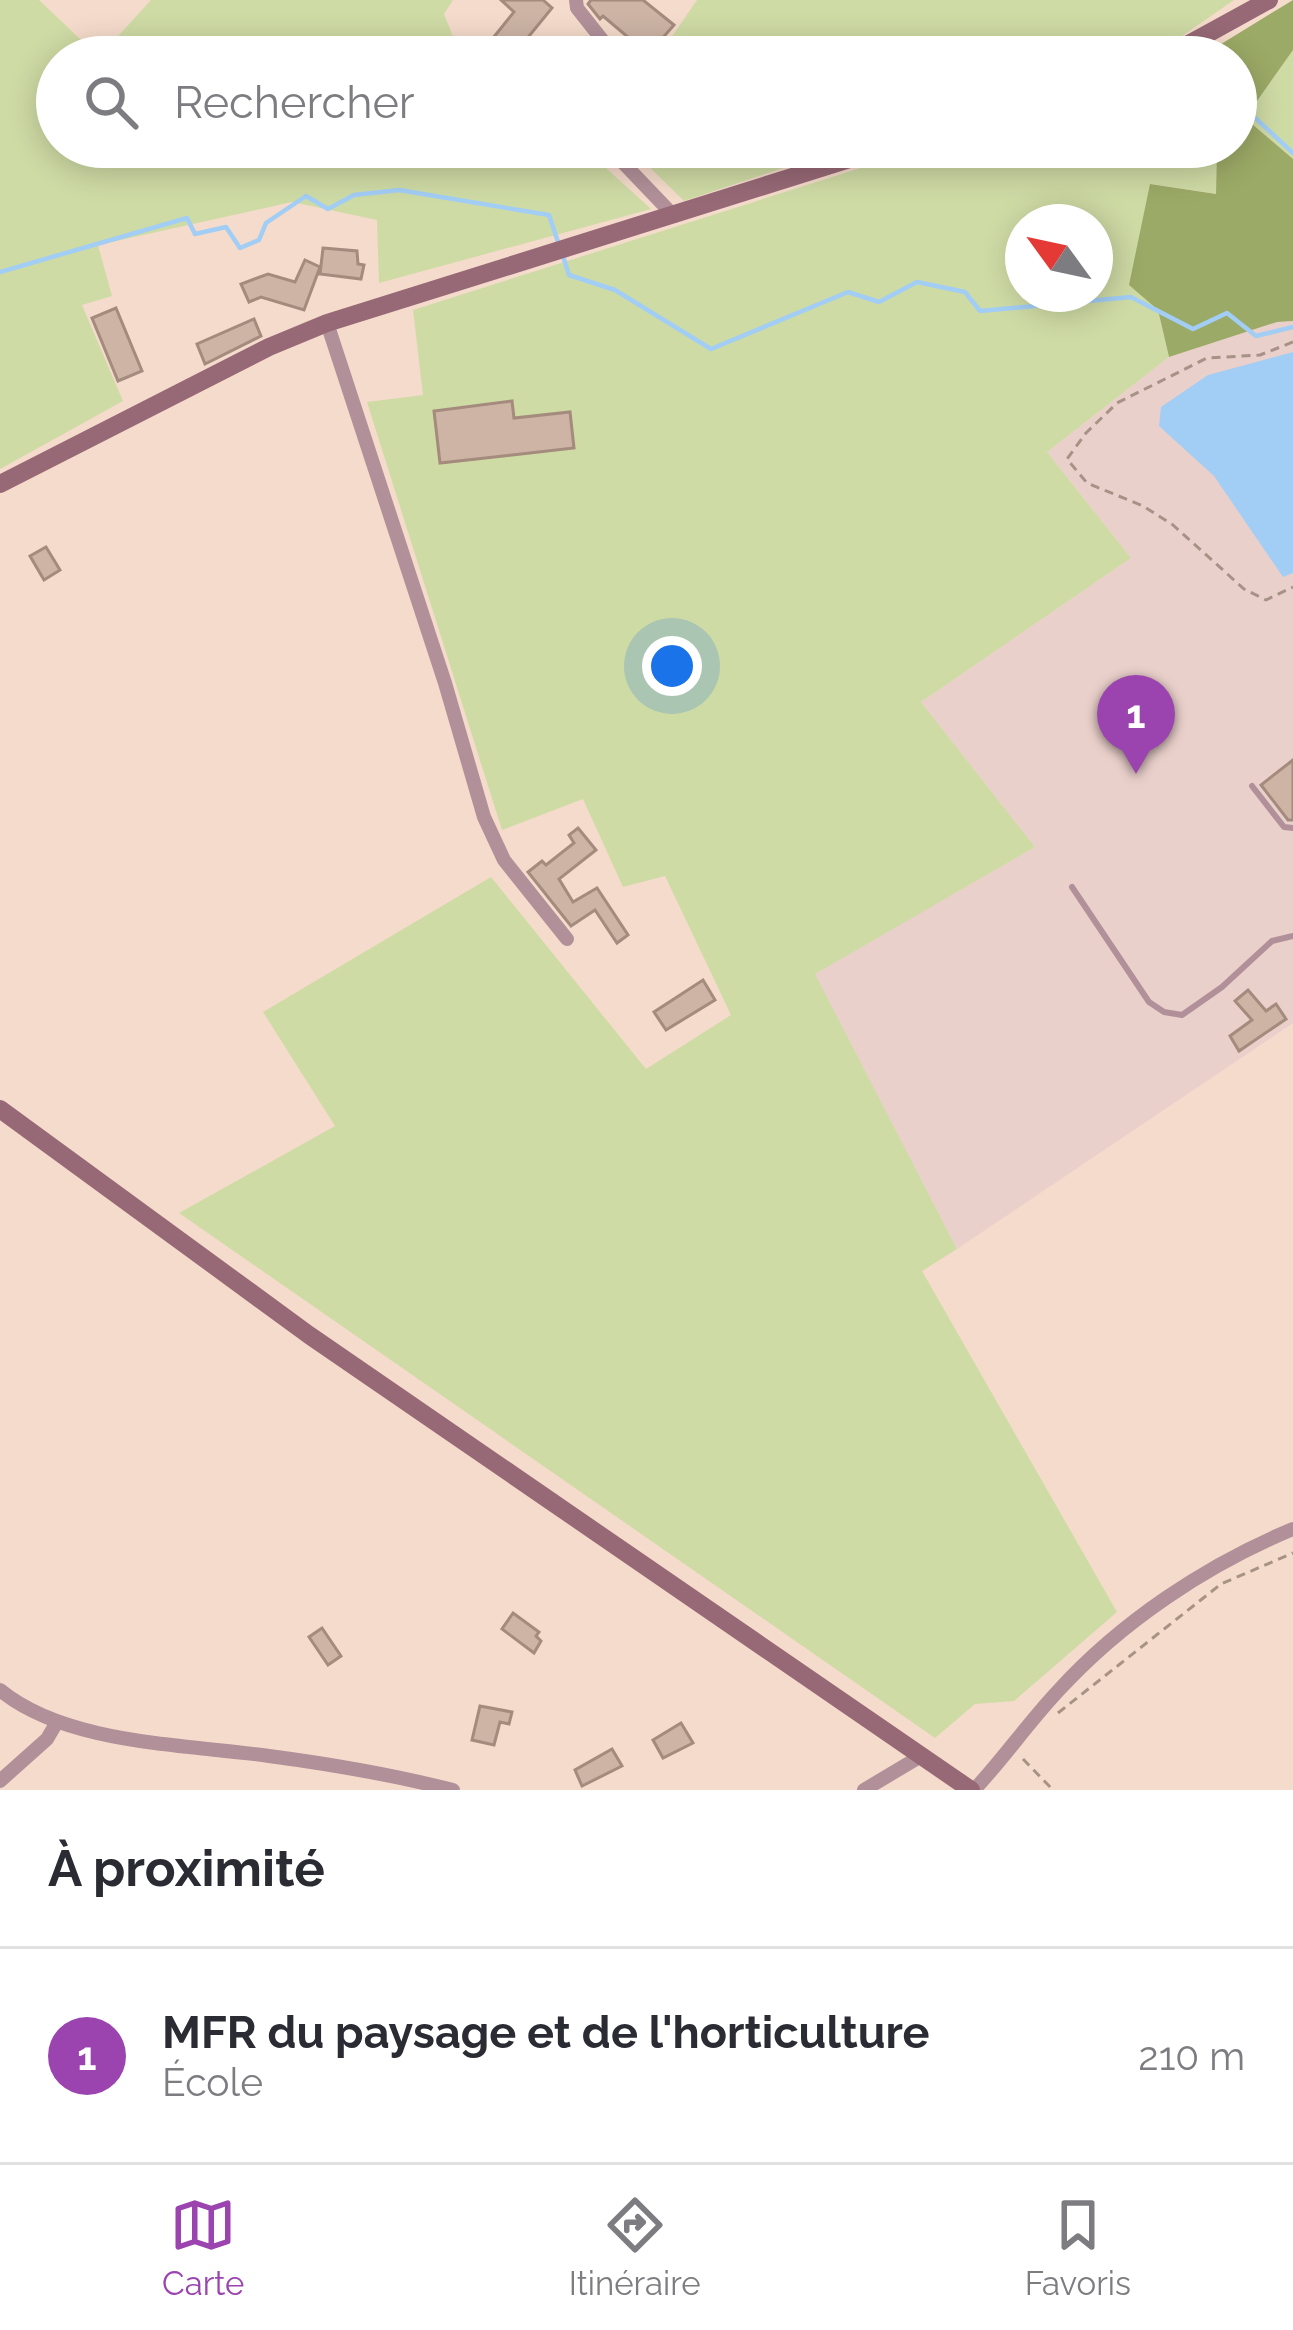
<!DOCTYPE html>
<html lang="fr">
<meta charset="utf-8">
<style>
body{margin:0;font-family:Raleway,sans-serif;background:#f7f7f7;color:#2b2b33}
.compass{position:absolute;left:1005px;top:204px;width:108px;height:108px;border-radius:50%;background:#fff;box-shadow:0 6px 30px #0003;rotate:303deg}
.you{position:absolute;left:672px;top:666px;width:42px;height:42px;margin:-30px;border:9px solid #fff;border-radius:50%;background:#1a73e8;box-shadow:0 0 0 18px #1a73e833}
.badge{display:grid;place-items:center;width:78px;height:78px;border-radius:50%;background:#9b44b0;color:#fff;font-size:39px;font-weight:700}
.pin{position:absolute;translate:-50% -99px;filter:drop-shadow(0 3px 6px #0008)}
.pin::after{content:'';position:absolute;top:63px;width:42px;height:36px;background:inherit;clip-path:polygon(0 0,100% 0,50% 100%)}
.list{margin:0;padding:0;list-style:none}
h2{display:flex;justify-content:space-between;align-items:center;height:156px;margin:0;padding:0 48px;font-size:51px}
h2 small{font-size:39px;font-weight:400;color:#7c7c81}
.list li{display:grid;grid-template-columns:78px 1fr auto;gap:36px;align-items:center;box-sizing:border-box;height:216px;padding:0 48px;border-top:3px solid #e1e1e2}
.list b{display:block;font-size:45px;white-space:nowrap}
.list p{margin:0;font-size:39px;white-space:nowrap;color:#7c7c81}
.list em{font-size:39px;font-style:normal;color:#7c7c81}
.icon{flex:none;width:66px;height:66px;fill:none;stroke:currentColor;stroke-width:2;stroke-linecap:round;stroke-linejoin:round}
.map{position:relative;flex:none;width:1293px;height:1790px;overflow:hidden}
.search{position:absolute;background:#fff;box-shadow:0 6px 30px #0003;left:36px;right:36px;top:36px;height:132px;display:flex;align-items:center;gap:30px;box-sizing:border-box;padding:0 42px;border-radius:66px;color:#7c7c81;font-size:45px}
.sheet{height:372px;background:#fff}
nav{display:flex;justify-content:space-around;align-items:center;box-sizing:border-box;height:168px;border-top:3px solid #e1e1e2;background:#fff;font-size:33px;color:#7c7c81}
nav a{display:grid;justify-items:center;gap:6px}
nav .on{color:#9b44b0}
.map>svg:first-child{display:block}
</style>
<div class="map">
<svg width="1293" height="1790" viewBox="0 0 1293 1790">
<rect width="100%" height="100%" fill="#f5dbcb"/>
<path fill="#ead0cb" d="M 1293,321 L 1293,1023 L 957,1249 L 814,973 L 1035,847 L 921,702 L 1131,558 L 1047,452 L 1169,357 L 1277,322 Z"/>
<path fill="#cfdba5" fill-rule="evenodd" d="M 0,0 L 39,0 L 99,57 L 151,0 L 453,0 L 444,14 L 461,57 L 57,57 L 57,147 L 583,147 L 651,209 L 379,283 L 377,220 L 292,202 L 98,245 L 112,296 L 82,305 L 123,401 L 0,469 Z
M 697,0 L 1234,0 L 1182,36 L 1118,57 L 658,57 Z
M 1293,50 L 1293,159 L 1245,118 Z
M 629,147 L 846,147 L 684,201 Z
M 927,147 L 1217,147 L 1216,194 L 1151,184 L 1158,310 L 1169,357 L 1047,452 L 1131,558 L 921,702 L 1035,847 L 815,974 L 957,1249 L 922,1271 L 1117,1612 L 1014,1701 L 975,1704 L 935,1738 L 179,1213 L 335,1126 L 263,1012 L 491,877 L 646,1069 L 731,1015 L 665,876 L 623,887 L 583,799 L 502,830 L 367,402 L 423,395 L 413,310 ZM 1023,222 L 1095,222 L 1095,294 L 1023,294 Z"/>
<path fill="#9caa67" d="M 1293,0 L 1293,50 L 1245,118 L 1293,159 L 1293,321 L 1277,322 L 1169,357 L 1158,310 L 1129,285 L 1150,184 L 1216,194 L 1217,147 L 1236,147 L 1236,57 L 1200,57 Z"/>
<path fill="#a2cdf5" d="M 1293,352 L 1293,573 L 1283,577 L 1214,476 L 1159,426 L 1161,407 L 1208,375 Z"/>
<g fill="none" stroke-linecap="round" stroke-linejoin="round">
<path stroke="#a2cdf5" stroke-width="4.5" d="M 1236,91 L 1238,102 L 1293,153
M 563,256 L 569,275 L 615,290 L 711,349 L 848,292 L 879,302 L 917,282 L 965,292 L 980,311 L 1131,297 L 1193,329 L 1227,313 L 1256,336 L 1293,327
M 0,272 L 187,218 L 195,234 L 226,227 L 240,248 L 259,240 L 266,223 L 306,196 L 328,209 L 354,195 L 399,190 L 549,215 L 559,245"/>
</g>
<path fill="#cdb4a5" stroke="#a48b7d" stroke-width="3" d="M 501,0 L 543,0 L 552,8 L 512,57 L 489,57 L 496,48 L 489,43 L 514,12 Z
M 591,0 L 643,0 L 674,25 L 646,57 L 633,46 L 635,43 L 603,16 L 600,19 L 588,4 Z
M 323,248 L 357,251 L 358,264 L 364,265 L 361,279 L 320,274 Z
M 305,260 L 320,267 L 304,310 L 261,297 L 249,302 L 241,284 L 268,274 L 295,282 Z
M 116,308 L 142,371 L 118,381 L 92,318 Z
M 254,319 L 261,336 L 205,364 L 197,344 Z
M 512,401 L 514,418 L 570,412 L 574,448 L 440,463 L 434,411 Z
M 46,547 L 60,570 L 44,580 L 30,556 Z
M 1293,760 L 1293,820 L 1288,820 L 1261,785 Z
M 578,828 L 596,850 L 559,879 L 573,902 L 597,888 L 628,935 L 617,943 L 595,910 L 571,926 L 528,872 L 542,861 L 546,865 L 574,843 L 569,835 Z
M 703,980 L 715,1000 L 666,1030 L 654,1012 Z
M 1248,990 L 1266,1011 L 1276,1004 L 1286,1019 L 1239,1051 L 1230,1036 L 1252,1020 L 1235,1001 Z
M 513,1613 L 539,1632 L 536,1636 L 541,1641 L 534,1653 L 502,1629 Z
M 322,1628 L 341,1656 L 328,1665 L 309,1637 Z
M 480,1706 L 512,1712 L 509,1724 L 500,1722 L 494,1745 L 472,1740 Z
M 681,1723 L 693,1743 L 663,1758 L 653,1740 Z
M 612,1749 L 622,1766 L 582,1786 L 575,1770 Z"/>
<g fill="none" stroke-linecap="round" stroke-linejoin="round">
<path stroke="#a79386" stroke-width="3" stroke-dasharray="9 6" stroke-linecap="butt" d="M 1293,342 L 1260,355 L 1207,358 L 1117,403 L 1086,433 L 1067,459 L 1087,483 L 1143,506 L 1173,525 L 1244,589 L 1266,600 L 1293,587
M 1058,1713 L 1221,1584 L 1293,1553
M 1023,1759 L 1053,1790"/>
<path stroke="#b19099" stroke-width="6" d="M 1252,786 L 1284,827 L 1293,828
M 1072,887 L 1149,1002 L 1164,1012 L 1182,1015 L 1222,987 L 1272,941 L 1293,936"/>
<path stroke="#b19099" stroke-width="14" d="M 576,0 L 577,8 L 611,51 L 609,57
M 608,147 L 674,216
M 327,323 L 445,683 L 484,817 L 504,860 L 567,939
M 0,1690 C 67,1745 186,1744 269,1756 C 330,1764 393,1775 453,1790
M 0,1781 L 47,1739 L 57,1722
M 864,1790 L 921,1756
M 974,1790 C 1004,1758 1028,1723 1058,1691 C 1121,1622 1206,1565 1293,1529"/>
<path stroke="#976976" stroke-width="18" d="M 1156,57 L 1189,44 L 1269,0
M 0,484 L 269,347 L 327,323 L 888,147
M 0,1109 L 309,1335 L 971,1790"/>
</g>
</svg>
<svg class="compass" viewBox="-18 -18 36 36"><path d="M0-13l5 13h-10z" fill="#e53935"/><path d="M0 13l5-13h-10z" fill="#7c7c81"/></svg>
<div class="you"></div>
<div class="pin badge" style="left:1136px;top:774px">1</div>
<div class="search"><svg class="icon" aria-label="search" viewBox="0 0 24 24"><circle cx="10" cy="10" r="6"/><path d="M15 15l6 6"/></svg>Rechercher</div>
</div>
<section class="sheet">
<h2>À proximité<small></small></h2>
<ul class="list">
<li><span class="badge">1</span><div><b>MFR du paysage et de l'horticulture</b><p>École</p></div><em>210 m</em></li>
</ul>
</section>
<nav>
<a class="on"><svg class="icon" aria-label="map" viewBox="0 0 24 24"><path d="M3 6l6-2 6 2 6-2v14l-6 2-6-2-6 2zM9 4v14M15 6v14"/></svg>Carte</a>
<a><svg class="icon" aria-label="directions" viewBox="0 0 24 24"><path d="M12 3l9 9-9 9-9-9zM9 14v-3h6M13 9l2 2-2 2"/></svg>Itinéraire</a>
<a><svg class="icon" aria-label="saved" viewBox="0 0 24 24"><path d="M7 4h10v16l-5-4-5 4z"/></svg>Favoris</a>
</nav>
